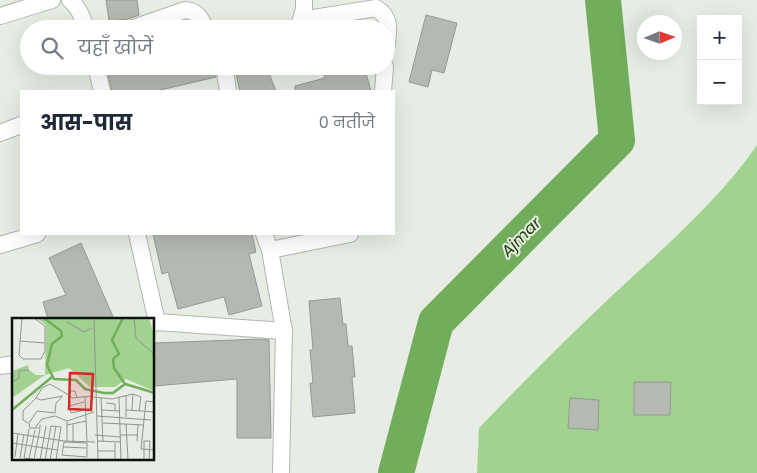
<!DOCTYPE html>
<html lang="hi">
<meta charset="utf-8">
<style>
body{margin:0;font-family:Poppins,"Noto Sans Devanagari",sans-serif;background:#f2f2f3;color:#1f2937}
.controls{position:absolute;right:15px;top:15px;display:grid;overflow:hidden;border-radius:0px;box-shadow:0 5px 20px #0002}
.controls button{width:45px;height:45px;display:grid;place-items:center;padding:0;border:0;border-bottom:1px solid #e0e1e3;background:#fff;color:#1f2937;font:25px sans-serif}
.compass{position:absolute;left:637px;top:15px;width:45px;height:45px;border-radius:50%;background:#fff;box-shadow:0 5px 20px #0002;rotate:88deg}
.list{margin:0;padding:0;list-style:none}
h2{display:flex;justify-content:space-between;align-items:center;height:65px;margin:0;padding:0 20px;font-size:21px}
h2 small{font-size:16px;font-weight:400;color:#747a83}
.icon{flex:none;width:28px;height:28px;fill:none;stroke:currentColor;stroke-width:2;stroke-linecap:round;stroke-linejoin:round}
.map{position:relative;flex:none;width:757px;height:473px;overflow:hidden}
.search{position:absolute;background:#fff;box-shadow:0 5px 20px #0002;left:20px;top:20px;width:375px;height:55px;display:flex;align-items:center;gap:12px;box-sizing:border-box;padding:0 18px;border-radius:28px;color:#747a83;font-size:19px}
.panel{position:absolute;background:#fff;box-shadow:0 5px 20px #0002;left:20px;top:90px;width:375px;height:145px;border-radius:0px}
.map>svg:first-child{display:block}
</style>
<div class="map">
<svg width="757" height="473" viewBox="0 0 757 473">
<rect width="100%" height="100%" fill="#e7ede5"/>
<path fill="#a1d290" d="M 757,145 L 757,473 L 477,473 L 479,428 C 524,381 570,335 617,291 C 665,247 721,198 757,145 Z"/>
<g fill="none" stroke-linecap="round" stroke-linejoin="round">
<path stroke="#72ad5b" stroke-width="36" d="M 396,473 L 436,322 L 617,140 L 603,0"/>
</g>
<path fill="#b4b9b2" stroke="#959a93" d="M 106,0 L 137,0 L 139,15 L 128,19 L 109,21 Z
M 426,15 L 457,23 L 444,73 L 432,70 L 428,87 L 409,82 Z
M 106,66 L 214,66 L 216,77 L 156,91 L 112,91 Z
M 234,66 L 266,66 L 276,91 L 240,91 Z
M 322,66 L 364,66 L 371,91 L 295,91 L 295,86 L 325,78 Z
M 153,234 L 252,234 L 256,252 L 249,254 L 262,306 L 229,315 L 224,297 L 178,309 L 168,272 L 162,274 Z
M 81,243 L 114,319 L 48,319 L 43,302 L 66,295 L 49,258 Z
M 340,298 L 343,324 L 346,324 L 348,346 L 352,346 L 355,377 L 352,377 L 355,413 L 313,417 L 310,383 L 313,383 L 310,350 L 313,350 L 309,301 Z
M 262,339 L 269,340 L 271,438 L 237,438 L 237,379 L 154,386 L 154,343 Z
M 634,382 L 671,382 L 670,415 L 634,415 Z
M 570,398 L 599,400 L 598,430 L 568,428 Z"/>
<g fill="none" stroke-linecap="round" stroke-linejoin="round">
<defs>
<path id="minor" d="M 70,0 C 79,7 83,18 86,29
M 0,16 L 52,0
M 301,20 L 376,8 C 393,18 388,33 386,50
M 130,29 L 185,10 C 198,11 200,18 206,29
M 298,29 L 304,9 L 304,0
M 96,66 L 102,91
M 224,66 L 228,91
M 383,91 L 385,66
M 0,133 L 21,125
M 137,234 L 157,322
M 264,234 L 270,250 L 284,331 L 281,473
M 0,245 L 37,234
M 270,250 L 350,234
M 154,323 L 157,322 L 284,331
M 0,366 L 14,364"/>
</defs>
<use href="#minor" stroke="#b1b7af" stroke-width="18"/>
<use href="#minor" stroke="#fff" stroke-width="16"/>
</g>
<g text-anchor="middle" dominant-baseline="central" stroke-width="4" stroke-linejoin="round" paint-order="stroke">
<g font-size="16" font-style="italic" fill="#1b4207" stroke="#e7ede5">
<text transform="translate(521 237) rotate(-45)">Ajmar</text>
</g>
</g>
<g transform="translate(12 318)">
<rect width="142" height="142" fill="#e7ede5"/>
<path d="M 25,0 L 137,0 L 142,17 L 142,73 L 114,61 L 103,69 L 78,69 L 57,50 L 33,57 L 0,80 L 0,53 L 16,47 L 17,52 L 24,57 L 33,57 L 34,7 Z" fill="#a1d290"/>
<path fill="none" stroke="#72ad5b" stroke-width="2.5" d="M 32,0 L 49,13 L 50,18 L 40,26 L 35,47 L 42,61 L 64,62 L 73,71 L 92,75 L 101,75 L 113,66 L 143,75M 111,0 L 100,22 L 107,36 L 101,41 L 102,50 L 113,66M 0,92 L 40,59"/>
<path fill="none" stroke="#90958f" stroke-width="1" d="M 10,0 L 7,37 L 11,41 L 29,41 L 33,33 L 33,8 L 22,0M 82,0 L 86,142M 122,0 L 124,20 L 143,37M 55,4 L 72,14 L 80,10M 8,23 L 32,25M 0,64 L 7,60 L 7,53 L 17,52M 55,76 L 60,80 L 81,78M 58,76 L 58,73 L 63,73 L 65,80M 114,77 L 114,99M 51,78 L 29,82 L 24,80 L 30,70 L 38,66 L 55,76M 73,78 L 75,124M 81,79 L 100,81 L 121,76 L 129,79 L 127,93M 89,79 L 91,124M 107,79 L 109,142 L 132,142M 143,84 L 134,83 L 129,131 L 143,132M 94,85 L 103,86 L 103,93M 90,92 L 108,93M 114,92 L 143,94M 120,92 L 121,76M 69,93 L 59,95 L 57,88 L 72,84M 43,95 L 44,85 L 50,79M 85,98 L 139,102M 16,105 L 11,102 L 11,93 L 24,80M 91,105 L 132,107M 114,106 L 116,142M 28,107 L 28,110 L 23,110 L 30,101 L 43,98 L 55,103 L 82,94M 55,107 L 74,103M 23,110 L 18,110 L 17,105 L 25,93 L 43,95M 17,111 L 12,140 L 26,142M 0,115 L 52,123 L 83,124M 83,117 L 108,119M 108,117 L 125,117M 55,123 L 55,103M 85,123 L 109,124M 125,123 L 126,107M 52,124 L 75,125 L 75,139 L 50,137 ZM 61,124 L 61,106M 0,125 L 45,132M 51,129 L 74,130M 85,133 L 103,133M 3,139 L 6,115M 8,140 L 12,116M 17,141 L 23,112M 22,141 L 28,111M 28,142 L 34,108M 33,142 L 39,108 L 49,109 L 47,122M 38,142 L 44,108M 44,142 L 47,122M 103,142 L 103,125M 132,142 L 132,123 L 138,123 L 137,142"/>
<path fill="#d62828" fill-opacity="0.15" stroke="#d62828" stroke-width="2.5" d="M 58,55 L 81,56 L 79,92 L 57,91 Z"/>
<rect width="142" height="142" fill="none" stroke="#0e100d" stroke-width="2.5"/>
</g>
</svg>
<div class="controls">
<button>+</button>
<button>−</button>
</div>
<svg class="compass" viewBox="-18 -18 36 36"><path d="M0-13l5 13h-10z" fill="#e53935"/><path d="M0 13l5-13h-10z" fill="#747a83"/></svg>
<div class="search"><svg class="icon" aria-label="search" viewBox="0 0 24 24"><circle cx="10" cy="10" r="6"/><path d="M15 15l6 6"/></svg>यहाँ खोजें</div>
<section class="panel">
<h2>आस-पास<small>0 नतीजे</small></h2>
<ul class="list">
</ul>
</section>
</div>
